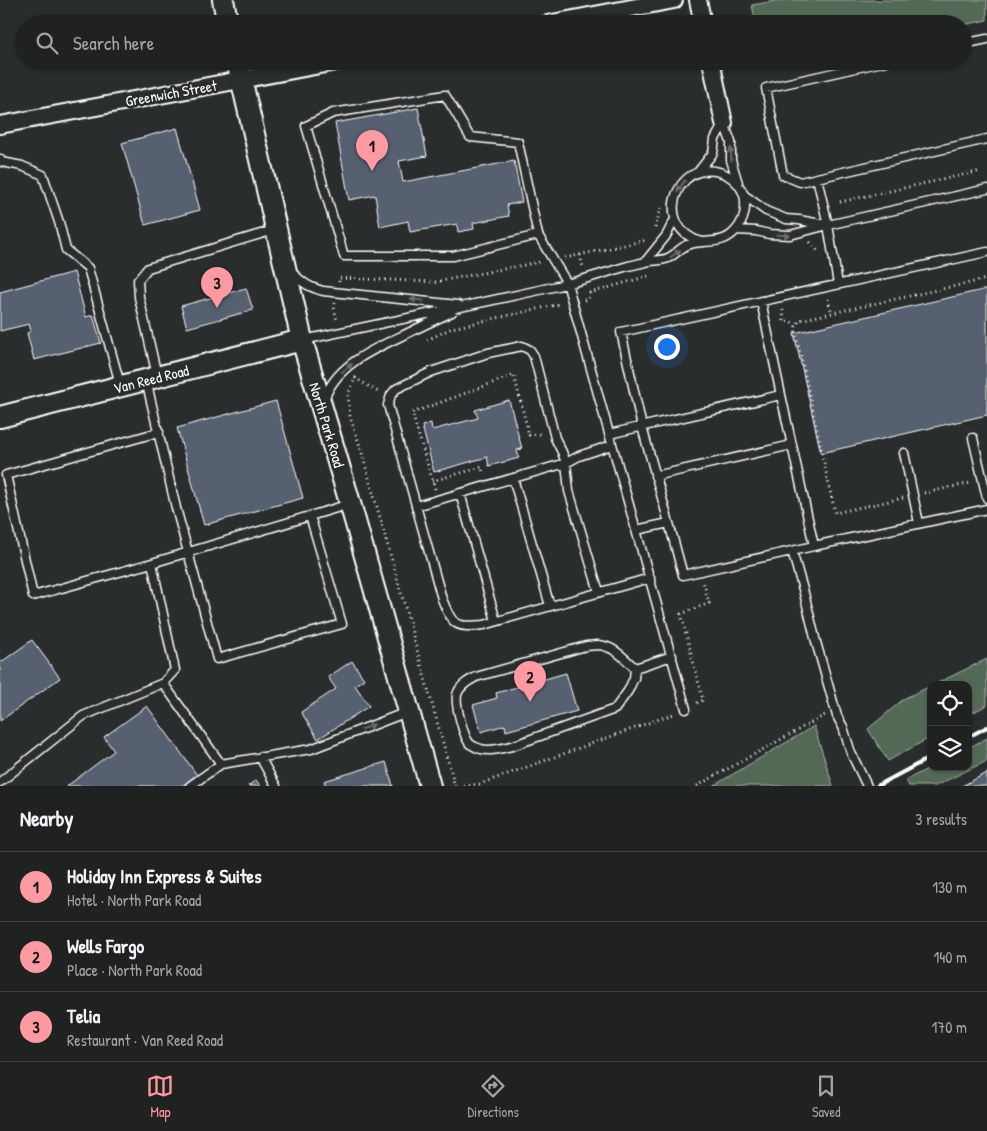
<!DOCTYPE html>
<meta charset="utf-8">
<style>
body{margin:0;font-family:"Patrick Hand",sans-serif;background:#282a2a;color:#f1f3f6}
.controls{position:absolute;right:15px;bottom:15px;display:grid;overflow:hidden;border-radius:10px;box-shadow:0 1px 4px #0004}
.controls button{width:45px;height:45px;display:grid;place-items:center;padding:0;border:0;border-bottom:1px solid #3d3f40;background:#202222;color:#f1f3f6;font:25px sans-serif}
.you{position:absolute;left:666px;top:346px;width:18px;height:18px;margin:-12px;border:4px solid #fff;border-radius:50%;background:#1a73e8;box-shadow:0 0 0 8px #1a73e833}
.badge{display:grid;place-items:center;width:32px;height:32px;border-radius:50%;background:#ff9aa2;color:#111;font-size:16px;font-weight:700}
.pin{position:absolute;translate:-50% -41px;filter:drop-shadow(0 1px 2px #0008)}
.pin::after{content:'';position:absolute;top:26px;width:18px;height:15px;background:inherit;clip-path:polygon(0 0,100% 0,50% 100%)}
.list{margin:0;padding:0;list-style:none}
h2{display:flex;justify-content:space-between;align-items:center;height:65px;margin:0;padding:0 20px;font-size:21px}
h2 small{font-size:16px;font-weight:400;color:#a2a4a5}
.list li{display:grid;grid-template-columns:32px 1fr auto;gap:15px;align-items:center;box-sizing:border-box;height:70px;padding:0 20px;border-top:1px solid #3d3f40}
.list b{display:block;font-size:19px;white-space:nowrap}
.list p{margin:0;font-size:16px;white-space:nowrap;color:#a2a4a5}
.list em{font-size:16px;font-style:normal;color:#a2a4a5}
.icon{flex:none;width:28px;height:28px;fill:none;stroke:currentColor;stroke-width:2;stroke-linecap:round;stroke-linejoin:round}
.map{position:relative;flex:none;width:987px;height:786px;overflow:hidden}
.search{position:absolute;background:#202222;box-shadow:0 1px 4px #0004;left:15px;right:15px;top:15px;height:55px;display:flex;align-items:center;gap:12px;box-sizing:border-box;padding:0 18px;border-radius:28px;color:#a2a4a5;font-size:19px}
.sheet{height:275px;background:#202222}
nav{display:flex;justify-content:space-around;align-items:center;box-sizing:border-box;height:70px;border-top:1px solid #3d3f40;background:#202222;font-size:14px;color:#a2a4a5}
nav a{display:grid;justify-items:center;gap:2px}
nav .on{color:#ff9aa2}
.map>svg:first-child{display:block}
</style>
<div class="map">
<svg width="987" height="786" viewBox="0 0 987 786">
<rect width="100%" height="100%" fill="#2a2d2e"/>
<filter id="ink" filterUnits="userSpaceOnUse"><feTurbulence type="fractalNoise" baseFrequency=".02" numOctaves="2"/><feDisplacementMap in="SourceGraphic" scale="10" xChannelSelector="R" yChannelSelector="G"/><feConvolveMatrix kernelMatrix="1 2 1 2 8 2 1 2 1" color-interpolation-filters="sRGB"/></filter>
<g filter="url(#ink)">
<path fill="#536956" stroke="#a9b4aa" d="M 781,0 L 987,0 L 987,20 L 963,25 L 963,24 L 756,24 L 752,5 Z
M 987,659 L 987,705 L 968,715 L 968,685 L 933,685 Z
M 931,686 L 931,737 L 888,761 L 868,729 L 905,698 Z
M 814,726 L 833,786 L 713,786 Z
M 987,738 L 987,761 L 935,786 L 909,786 L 906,780 L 931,767 L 968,767 L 968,748 Z"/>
<path fill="#576071" stroke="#fff" d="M 418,108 L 427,156 L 399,161 L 403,182 L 514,161 L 522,202 L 507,205 L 509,216 L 473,223 L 474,229 L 458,232 L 457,224 L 410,232 L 408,221 L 380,227 L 375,195 L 349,200 L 335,123 Z
M 177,128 L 200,210 L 145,225 L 122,143 Z
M 74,272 L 86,317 L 93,315 L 101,343 L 34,360 L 27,333 L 31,331 L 29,324 L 0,331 L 0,292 Z
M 246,288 L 253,310 L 187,328 L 181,306 Z
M 987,289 L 987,415 L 821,453 L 794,333 Z
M 509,400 L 522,449 L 517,450 L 519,458 L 489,466 L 487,457 L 434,472 L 422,426 L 431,423 L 432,430 L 478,418 L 475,410 Z
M 276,401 L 303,498 L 204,525 L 177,428 Z
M 32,640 L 60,678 L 0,721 L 0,663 Z
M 352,661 L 364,679 L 355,685 L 369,706 L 318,739 L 301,712 L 336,689 L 328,677 Z
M 566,673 L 577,711 L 506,731 L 505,725 L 481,732 L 473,705 L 497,698 L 496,693 Z
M 147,706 L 197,775 L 182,786 L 67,786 L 114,751 L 104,737 Z
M 386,762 L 393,786 L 326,786 L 324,781 Z
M 987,773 L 987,786 L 962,786 Z
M 256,780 L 260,786 L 248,786 Z"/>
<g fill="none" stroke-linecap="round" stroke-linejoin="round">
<defs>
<path id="service" d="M 963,44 L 987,39
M 887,61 L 766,88 L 783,175 L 800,182 L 817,178 L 987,139
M 724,123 L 731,142 L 731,160 L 738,183
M 0,159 L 2,162 L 22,166 L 43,175 L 59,222 L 66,250 L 88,268 L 120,384
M 698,172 L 713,153 L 715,139 L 724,123
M 817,178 L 828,225 L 838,284
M 744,195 L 766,211 L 786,219 L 799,220 L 826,225
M 736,230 L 756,231 L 769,234 L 790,235 L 828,225 L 987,189
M 538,235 L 518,142 L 470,137 L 445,95 L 333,113 L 306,126 L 344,256 L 453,256 L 538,235 L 567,283 L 686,709
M 645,262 L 666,236 L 675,219
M 292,272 C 302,283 309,287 323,291 L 458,305
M 761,301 L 781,395
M 304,340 C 391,321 479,304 566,284 C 587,279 607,272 628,266 C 634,265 640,263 646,262 C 653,260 662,261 668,258 C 675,255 680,248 687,245 C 704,238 722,247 736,230 C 744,221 747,207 744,195 C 741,187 734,179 727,175 C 682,153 653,217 692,238 C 695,240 699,241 702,242
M 157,376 L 139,297 L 138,280 L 148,268 L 274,230
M 146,380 L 176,508 L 217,659 L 342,624 L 310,516
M 324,401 C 334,365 376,348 406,334 C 422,326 437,319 452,312
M 609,434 L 781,395 L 814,546 L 987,509
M 973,438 L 987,498
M 612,445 L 579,456 L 566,463 L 562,452 L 555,438 L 534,356 L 530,350 L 522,346 L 488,353 L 431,372 L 396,389 L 391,395 L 388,405 L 442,599 C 453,626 455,628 484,625 L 650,578
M 904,453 L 919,523
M 655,476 L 792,445
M 513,478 L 550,606
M 460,493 L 496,621
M 350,504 L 152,563 L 175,670 L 163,683 L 221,764 L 311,749 L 407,712
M 416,506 L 566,463 L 569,491 L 599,592
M 669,523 L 642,427 L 621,332 L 987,252
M 636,530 L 669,523 L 683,575 L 814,546
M 792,551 L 804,593 L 816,642 L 837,716 L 843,727 L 851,753 L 867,786
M 152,563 L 33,596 L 6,475 L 159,432
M 598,645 C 614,646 624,658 635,668 L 634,678 L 628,691 L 615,709 L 512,746 C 502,748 491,752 481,749 C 477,748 473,746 470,744 C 464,738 455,705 457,695 C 459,686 468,681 476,677 L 586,646 Z
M 635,668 L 672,656
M 260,757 L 276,786
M 0,782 L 83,716 L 163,683
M 190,786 L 221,764"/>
<path id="minor" d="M 698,0 L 703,24
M 547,24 L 674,0
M 711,61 L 724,123
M 0,125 L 341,61"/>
<path id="tertiary" d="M 223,0 L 228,24
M 237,61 L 302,340 L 350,503 L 430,786
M 0,417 L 302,340"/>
</defs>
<use href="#service" stroke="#fff" stroke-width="11"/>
<use href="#minor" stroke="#fff" stroke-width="20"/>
<use href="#tertiary" stroke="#fff" stroke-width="24"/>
<path stroke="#fff" stroke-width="3" stroke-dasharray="1 4" stroke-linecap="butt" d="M 840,202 L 981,171
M 655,228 L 661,208
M 810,242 L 819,252
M 580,255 L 583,267
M 565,258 L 647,240
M 339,282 L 339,278 L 435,282 L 540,262
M 828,299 L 832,313
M 584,300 L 588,299 L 590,293 L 648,276
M 335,303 L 334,307 L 337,321
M 783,310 L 784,322 L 790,321 L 796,325
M 427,340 L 452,328 L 560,304
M 356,377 L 348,394 L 350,417 L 360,446 L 455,786
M 355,378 L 380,393
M 432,481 L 482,467 L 483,475
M 435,489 L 412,413 L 514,375 L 529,435 L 541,434 L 541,435
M 924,493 L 971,483
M 903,498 L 835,513 L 795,330 L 796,325 L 800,320 L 987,279
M 697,703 L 703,700 L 681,614 L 709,603 L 703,581
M 464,786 L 480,784 L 676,713
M 697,786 L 825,715"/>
<use href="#service" stroke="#2a2d2e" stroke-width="8"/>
<use href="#minor" stroke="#2a2d2e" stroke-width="16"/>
<use href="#tertiary" stroke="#2a2d2e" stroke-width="20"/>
<path stroke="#fff" stroke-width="4" d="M 968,737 L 987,727
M 877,786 L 931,757"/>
</g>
<defs><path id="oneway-solid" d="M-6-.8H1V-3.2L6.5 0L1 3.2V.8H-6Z" transform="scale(1.25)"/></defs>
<g fill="#6a6c6d">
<use href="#oneway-solid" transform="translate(731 154) rotate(-92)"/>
<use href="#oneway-solid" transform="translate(681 186) rotate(125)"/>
<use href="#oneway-solid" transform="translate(783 235) rotate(1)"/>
<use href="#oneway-solid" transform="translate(675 254) rotate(-35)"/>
<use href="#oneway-solid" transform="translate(417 300) rotate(-174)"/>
<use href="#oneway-solid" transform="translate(347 368) rotate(-40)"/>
<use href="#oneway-solid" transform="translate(368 727) rotate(-21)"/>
</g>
</g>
<g text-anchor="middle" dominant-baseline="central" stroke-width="5" stroke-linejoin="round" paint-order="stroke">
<g font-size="15" fill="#fff" stroke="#2a2d2e">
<text transform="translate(171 93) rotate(-10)">Greenwich Street</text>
<text transform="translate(151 379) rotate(-14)">Van Reed Road</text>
<text transform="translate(327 425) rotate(73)">North Park Road</text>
</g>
</g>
</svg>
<div class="controls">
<button><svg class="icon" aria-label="locate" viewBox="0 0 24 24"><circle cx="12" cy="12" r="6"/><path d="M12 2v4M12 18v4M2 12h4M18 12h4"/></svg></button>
<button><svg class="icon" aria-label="layers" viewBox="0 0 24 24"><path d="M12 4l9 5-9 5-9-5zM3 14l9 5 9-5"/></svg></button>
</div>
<div class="you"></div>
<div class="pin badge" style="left:372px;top:171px">1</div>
<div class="pin badge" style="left:530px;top:702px">2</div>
<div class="pin badge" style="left:217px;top:308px">3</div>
<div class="search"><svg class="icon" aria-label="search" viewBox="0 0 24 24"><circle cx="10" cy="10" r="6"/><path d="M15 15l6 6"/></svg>Search here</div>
</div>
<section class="sheet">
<h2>Nearby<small>3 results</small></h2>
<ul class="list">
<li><span class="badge">1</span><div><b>Holiday Inn Express &amp; Suites</b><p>Hotel · North Park Road</p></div><em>130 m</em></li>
<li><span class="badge">2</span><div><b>Wells Fargo</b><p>Place · North Park Road</p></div><em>140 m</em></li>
<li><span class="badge">3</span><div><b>Telia</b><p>Restaurant · Van Reed Road</p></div><em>170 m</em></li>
</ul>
</section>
<nav>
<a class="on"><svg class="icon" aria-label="map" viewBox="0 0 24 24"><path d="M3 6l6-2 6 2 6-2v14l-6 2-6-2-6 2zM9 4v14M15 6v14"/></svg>Map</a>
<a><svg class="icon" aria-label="directions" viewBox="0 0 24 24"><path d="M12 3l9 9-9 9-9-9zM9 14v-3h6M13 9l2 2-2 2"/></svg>Directions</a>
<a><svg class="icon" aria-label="saved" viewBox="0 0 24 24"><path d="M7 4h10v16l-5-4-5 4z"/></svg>Saved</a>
</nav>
